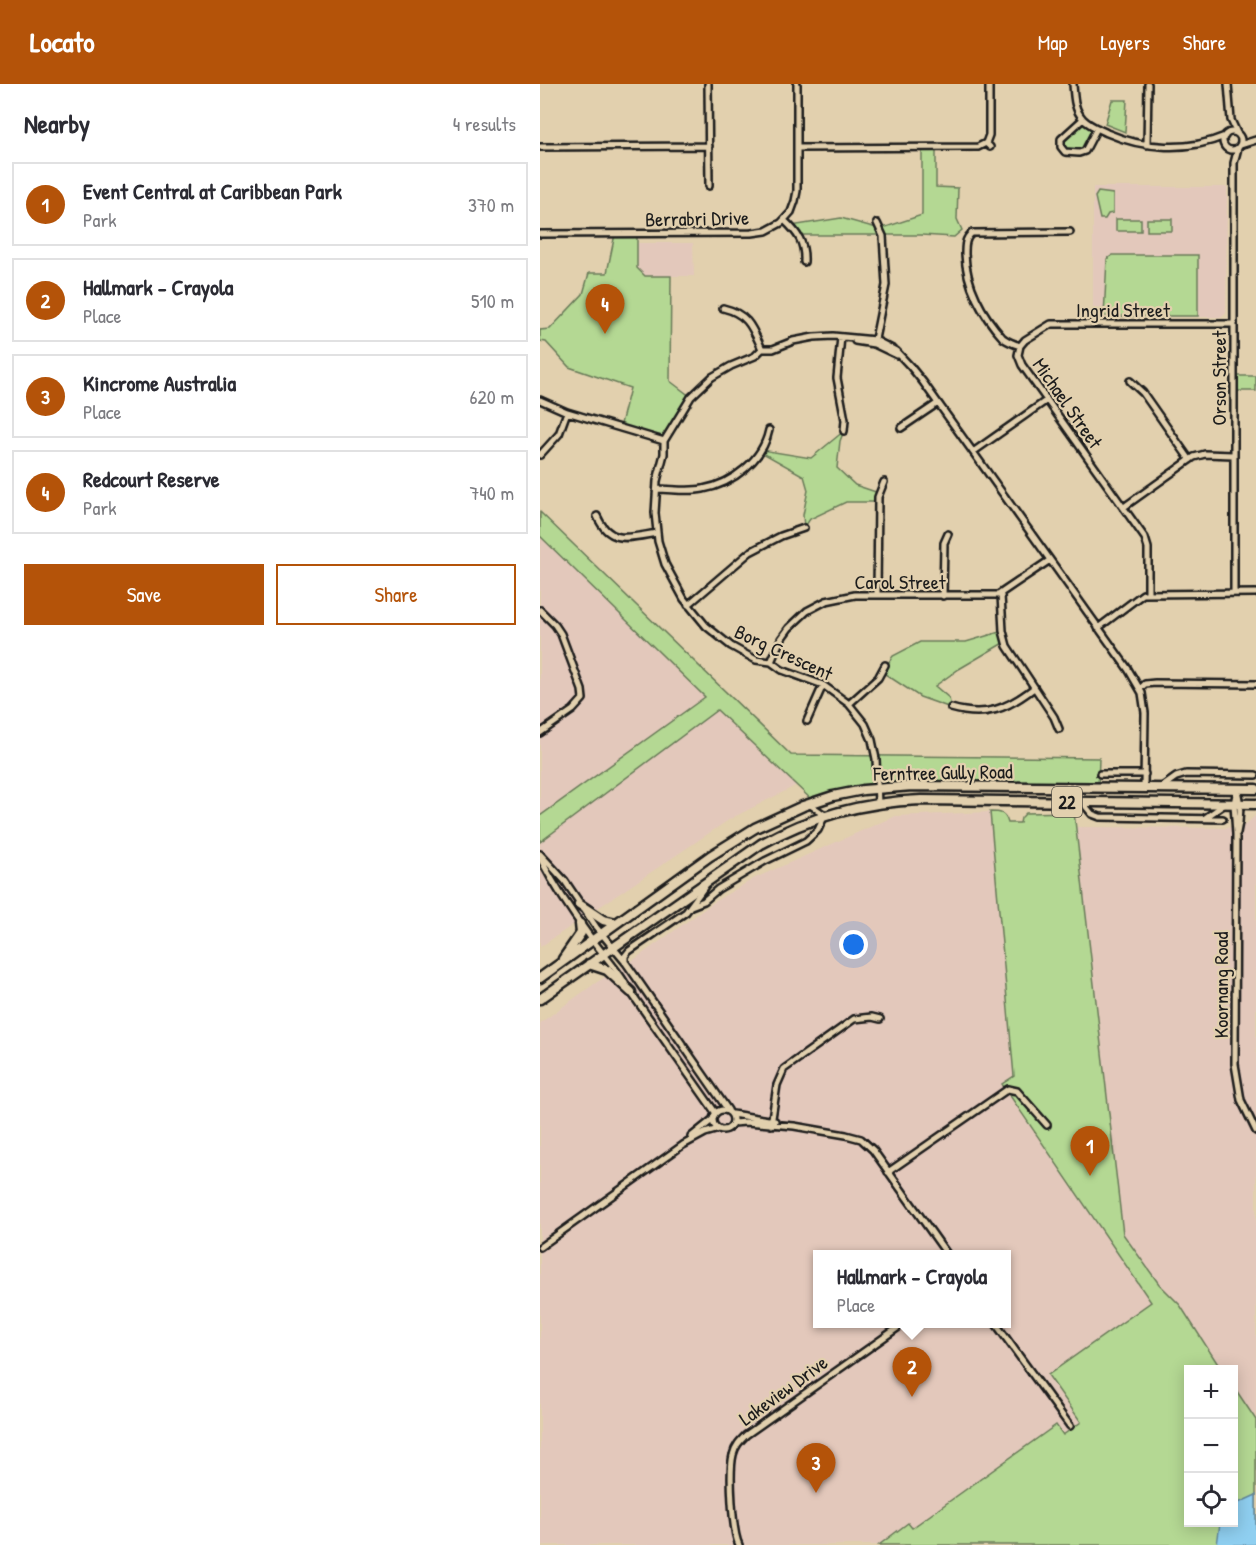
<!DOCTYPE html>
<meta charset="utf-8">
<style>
body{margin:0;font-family:"Patrick Hand",sans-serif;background:#f7f7f7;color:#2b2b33}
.controls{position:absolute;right:18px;bottom:18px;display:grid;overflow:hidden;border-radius:0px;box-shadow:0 3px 15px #0003}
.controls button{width:54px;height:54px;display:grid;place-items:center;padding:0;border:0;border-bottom:2px solid #e1e1e2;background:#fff;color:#2b2b33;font:30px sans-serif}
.you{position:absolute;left:314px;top:861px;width:21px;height:21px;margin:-15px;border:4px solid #fff;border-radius:50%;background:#1a73e8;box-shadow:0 0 0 9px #1a73e833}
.badge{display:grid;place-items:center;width:39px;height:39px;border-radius:50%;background:#b45309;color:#fff;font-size:20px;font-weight:700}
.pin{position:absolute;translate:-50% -50px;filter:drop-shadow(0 2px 3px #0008)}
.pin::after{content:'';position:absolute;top:32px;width:21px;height:18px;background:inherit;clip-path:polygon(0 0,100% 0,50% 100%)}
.popup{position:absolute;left:273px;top:1166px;width:198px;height:78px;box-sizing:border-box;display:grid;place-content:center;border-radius:0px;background:#fff;filter:drop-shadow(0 2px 4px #0005);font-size:20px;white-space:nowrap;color:#7c7c81}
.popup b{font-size:22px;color:#2b2b33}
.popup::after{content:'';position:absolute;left:50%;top:100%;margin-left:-12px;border:12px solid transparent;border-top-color:#fff}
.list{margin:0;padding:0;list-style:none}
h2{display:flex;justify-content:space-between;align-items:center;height:78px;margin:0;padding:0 24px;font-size:26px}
h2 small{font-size:20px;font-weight:400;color:#7c7c81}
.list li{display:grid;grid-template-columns:39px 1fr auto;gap:18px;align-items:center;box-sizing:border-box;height:84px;margin:0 12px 12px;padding:0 12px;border:2px solid #e1e1e2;border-radius:0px}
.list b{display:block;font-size:22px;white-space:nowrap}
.list p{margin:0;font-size:20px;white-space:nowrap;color:#7c7c81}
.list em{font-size:20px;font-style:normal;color:#7c7c81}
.actions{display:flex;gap:12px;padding:18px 24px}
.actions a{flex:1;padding:14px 0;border:2px solid #b45309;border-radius:0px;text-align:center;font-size:21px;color:#b45309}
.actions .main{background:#b45309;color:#fff}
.icon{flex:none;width:33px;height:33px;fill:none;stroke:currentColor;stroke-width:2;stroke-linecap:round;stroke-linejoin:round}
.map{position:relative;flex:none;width:716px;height:1461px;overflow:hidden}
header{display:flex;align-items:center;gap:36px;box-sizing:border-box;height:84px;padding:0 30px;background:#b45309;color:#fff}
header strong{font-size:28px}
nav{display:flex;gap:33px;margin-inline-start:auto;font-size:21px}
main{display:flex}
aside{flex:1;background:#fff}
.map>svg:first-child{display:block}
</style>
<header>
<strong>Locato</strong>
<nav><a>Map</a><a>Layers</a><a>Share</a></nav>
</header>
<main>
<aside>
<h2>Nearby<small>4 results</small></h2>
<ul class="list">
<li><span class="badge">1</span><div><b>Event Central at Caribbean Park</b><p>Park</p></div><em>370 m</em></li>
<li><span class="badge">2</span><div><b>Hallmark - Crayola</b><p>Place</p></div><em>510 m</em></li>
<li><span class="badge">3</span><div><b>Kincrome Australia</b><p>Place</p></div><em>620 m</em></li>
<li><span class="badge">4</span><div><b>Redcourt Reserve</b><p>Park</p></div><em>740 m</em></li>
</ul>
<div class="actions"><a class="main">Save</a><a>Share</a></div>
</aside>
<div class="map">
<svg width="716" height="1461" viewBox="0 0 716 1461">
<rect width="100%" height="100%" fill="#e2d0ae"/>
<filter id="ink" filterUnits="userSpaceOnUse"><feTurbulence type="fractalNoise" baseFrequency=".0167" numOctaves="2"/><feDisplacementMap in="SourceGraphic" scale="12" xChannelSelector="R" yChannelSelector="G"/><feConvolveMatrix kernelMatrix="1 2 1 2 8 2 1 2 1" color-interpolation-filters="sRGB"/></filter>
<g filter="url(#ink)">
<path fill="#e3c8bb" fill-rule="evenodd" d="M 553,103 L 687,103 L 686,229 L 682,233 L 553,233 Z
M 97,159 L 153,159 L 154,192 L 105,192 L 97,184 Z
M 0,452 L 257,701 L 190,735 L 0,863 Z
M 450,728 L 474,992 L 462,1001 L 611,1218 L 509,1291 L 541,1337 L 523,1351 L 516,1341 L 371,1444 L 368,1440 L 339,1461 L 0,1461 L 0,939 L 57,898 L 95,875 L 177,816 L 215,794 L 355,732 ZM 278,1170 L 466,1170 L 466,1240 L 278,1240 Z
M 716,731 L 716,1336 L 694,1303 L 694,1286 L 681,1285 L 640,1221 L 619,1200 L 583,1150 L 535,743 L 684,744 L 705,741 Z"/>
<path fill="#b4d893" stroke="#687a58" stroke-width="1.5" d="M 572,16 L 587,16 L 585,48 L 565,40 Z
M 543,35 L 557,44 L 545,67 L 525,68 L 521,55 Z
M 382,63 L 396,63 L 396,103 L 418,104 L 417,135 L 422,146 L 414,153 L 381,151 L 259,151 L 251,142 L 301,134 L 340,145 L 382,131 Z
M 558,108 L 573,110 L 573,129 L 568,130 L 565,135 L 560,135 L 555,113 Z
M 576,135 L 601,135 L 601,147 L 576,147 Z
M 607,135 L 632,135 L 632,147 L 607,147 Z
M 97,149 L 97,184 L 105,192 L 131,192 L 130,297 L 151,313 L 124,357 L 80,344 L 90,304 L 29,283 L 6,258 L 0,257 L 0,246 L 10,245 L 43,210 L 49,189 L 67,189 L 75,150 Z
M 573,171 L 658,171 L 658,232 L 564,232 L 567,175 Z
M 694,292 L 716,292 L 716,307 L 694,307 Z
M 304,347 L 300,357 L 297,384 L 315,401 L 339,409 L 338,418 L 306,418 L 270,435 L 264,444 L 263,431 L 268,406 L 264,392 L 221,368 L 222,366 L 271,374 Z
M 0,428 L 251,671 L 559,674 L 558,703 L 372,702 L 274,718 L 177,626 L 0,758 L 0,732 L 165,613 L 0,452 Z
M 463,547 L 465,558 L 419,585 L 395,602 L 409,614 L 411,624 L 380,613 L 342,588 L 353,572 L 380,558 L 426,558 Z
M 450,728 C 460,728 465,728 468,739 L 480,739 L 481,734 L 486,729 L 534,728 L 583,1150 L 619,1200 L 640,1221 L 681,1285 L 648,1286 L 648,1438 L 694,1438 L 694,1303 L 716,1336 L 716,1461 L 339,1461 L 368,1439 L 372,1444 L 516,1341 L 523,1351 L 541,1338 L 508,1291 L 611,1218 L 462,1000 L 474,992 Z"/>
<path fill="#8fcff0" stroke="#61879b" stroke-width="1.5" d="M 716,1411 L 716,1461 L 677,1461 L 680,1439 L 694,1438 L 694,1421 Z"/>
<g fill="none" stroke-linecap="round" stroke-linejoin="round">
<defs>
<path id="street" d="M 168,0 L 169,102
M 449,0 L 449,51 L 446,59 L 450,63
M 533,0 C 534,13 534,25 543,35 C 550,42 559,45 567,49 C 604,65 647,68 685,52
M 688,0 L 691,36 L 697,49
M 543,35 L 521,55 L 521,63 L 525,68 L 539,69 L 545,67 L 557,44
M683 57a9 9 0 1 1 18 0a9 9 0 1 1-18 0Z
M 607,61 L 608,0
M 700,61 L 716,56
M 0,63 L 169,62
M 257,64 L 438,63 L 446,59
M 244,136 C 258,149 265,159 264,178
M 530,148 L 432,149 C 425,154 425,162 425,170 C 426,201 442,231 463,254 C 468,258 474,260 480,262 L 478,271 L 482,281 L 605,454 L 608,464 L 608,509
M 0,150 L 212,149 L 226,147 L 241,139 L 251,128 L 255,117 L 257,107 L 257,0
M 183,224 C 208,230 212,243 222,265
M 301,253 L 297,294 L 305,336 L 304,347
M 315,257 L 334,260 L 357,271
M 334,260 L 346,201 L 343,152 L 337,139
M 480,262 L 485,256 L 511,240 L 694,240
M 590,297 L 603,309 L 650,376
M 0,316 L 27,328 L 124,357
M 361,344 L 398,319
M 433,368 L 507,316
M 0,371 L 19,350 L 27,328
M 117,405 C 132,405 148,408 163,405 C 192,400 223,376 229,346
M 584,423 L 654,373 L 665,370 L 693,371
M 57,432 C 70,462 91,453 117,449
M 694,509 L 694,79 L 698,64
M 337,511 L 338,413 L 344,398
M 461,511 L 463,547 L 467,562 L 514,633 L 519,645
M 403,512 L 404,459 L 408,450
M 148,521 L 210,468 L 241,452 L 264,444
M 0,526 L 15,541 L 21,550 L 42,606 L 43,615 L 33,626 L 0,649
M 558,544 L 603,510 L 716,509
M 231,578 L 241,555 L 249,544 L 267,527 L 286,517 L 315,511 L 458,511 L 510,476
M 600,605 L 605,600 L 615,599 L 716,600
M 309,620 L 338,594 L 345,581
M 411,624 C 445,634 467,625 494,604
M 267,637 L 283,601
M 560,690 L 605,690
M 604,703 L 605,629
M 622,703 L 636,693 L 646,690 L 716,691
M 697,705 L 694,720 L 696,750 L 695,980 L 701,1016 L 716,1047
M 542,718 L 552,730 L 560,733 L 683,735
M 338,719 L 336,675 L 332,656 L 325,640 L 309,620 L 283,601 L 242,586 L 231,578 L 216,576 L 191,562 L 166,542 L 144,515 L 125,480 L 118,457 L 115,429 L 117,397 L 124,370 L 124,357 L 151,313 L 172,293 L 191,282 L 215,272 L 222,265 L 233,265 L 253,257 L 274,253 L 293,252 L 335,256 L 356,267 L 370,282 L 383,298 L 588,585 L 602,609 L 605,629
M 665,734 L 685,720
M 697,749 C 701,733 701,721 697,705
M 0,770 L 25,797 L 56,843 L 86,879 L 188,1026
M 0,774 C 14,801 30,826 48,850 C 60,867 74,881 85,899
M 151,822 L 164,817 L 178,805 L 225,777 L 266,757 L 278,746 L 285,731 L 269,720
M 85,878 L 85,872 L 89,867 L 146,828 L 165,802
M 90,907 L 175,1028
M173 1036a10 10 0 1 1 20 0a10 10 0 1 1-20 0Z
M 192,1030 L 235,1037
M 193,1039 L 206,1038 L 254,1042 L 306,1051 L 321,1055 L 333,1066 L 407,1170
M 231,1041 L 237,1001 L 244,985 L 314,935 L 332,933 L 340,935
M 151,1053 L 172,1036
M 348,1088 L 468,1005 L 477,1007 L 507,1041
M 0,1163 L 143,1061 L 165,1049 L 179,1045
M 456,1240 L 530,1342
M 199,1461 C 192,1447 189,1387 193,1371 C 195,1362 200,1357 206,1351 L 363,1240"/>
<path id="primary" d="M 39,820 L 63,836 L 76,839
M 23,875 L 41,849 L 40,840
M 49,880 L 67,886 L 91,908
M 0,894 L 170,772 L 215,744 L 263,722 L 293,712 L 323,706 L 372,702 L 716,705
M 0,915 L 221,760 C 271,732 324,718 381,716 L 716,720"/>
</defs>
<use href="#street" stroke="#1c1c1c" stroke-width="10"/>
<use href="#primary" stroke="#1c1c1c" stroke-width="13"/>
<use href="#street" stroke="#e2d0ae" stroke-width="5"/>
<use href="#primary" stroke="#e2d0ae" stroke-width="8"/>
</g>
</g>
<g text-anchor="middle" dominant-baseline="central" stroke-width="4.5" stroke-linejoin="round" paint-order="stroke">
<rect fill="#e2d0ae" stroke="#575248" stroke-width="1.5" x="512" y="703" width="30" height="30" rx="4.5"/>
<g font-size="18" font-weight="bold" fill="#1c1c1c">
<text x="527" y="718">22</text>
</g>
<g font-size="20" fill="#1c1c1c" stroke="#e2d0ae">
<text transform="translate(157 134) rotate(-1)">Berrabri Drive</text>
<text x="583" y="225">Ingrid Street</text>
<text transform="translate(678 294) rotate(-90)">Orson Street</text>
<text transform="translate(528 319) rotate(55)">Michael Street</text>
<text x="360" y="497">Carol Street</text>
<text transform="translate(244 568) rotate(25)">Borg Crescent</text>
<text transform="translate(403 688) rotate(-1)">Ferntree Gully Road</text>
<text transform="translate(680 901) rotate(-90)">Koornang Road</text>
<text transform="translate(243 1306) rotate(-36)">Lakeview Drive</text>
</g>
</g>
</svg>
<div class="controls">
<button>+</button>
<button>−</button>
<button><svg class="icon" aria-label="locate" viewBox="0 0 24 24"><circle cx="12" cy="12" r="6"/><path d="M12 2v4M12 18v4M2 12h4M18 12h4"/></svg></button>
</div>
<div class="you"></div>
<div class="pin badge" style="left:550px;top:1092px">1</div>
<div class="pin badge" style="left:372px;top:1313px">2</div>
<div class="popup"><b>Hallmark - Crayola</b>Place</div>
<div class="pin badge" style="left:276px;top:1409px">3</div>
<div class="pin badge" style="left:65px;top:250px">4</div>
</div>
</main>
